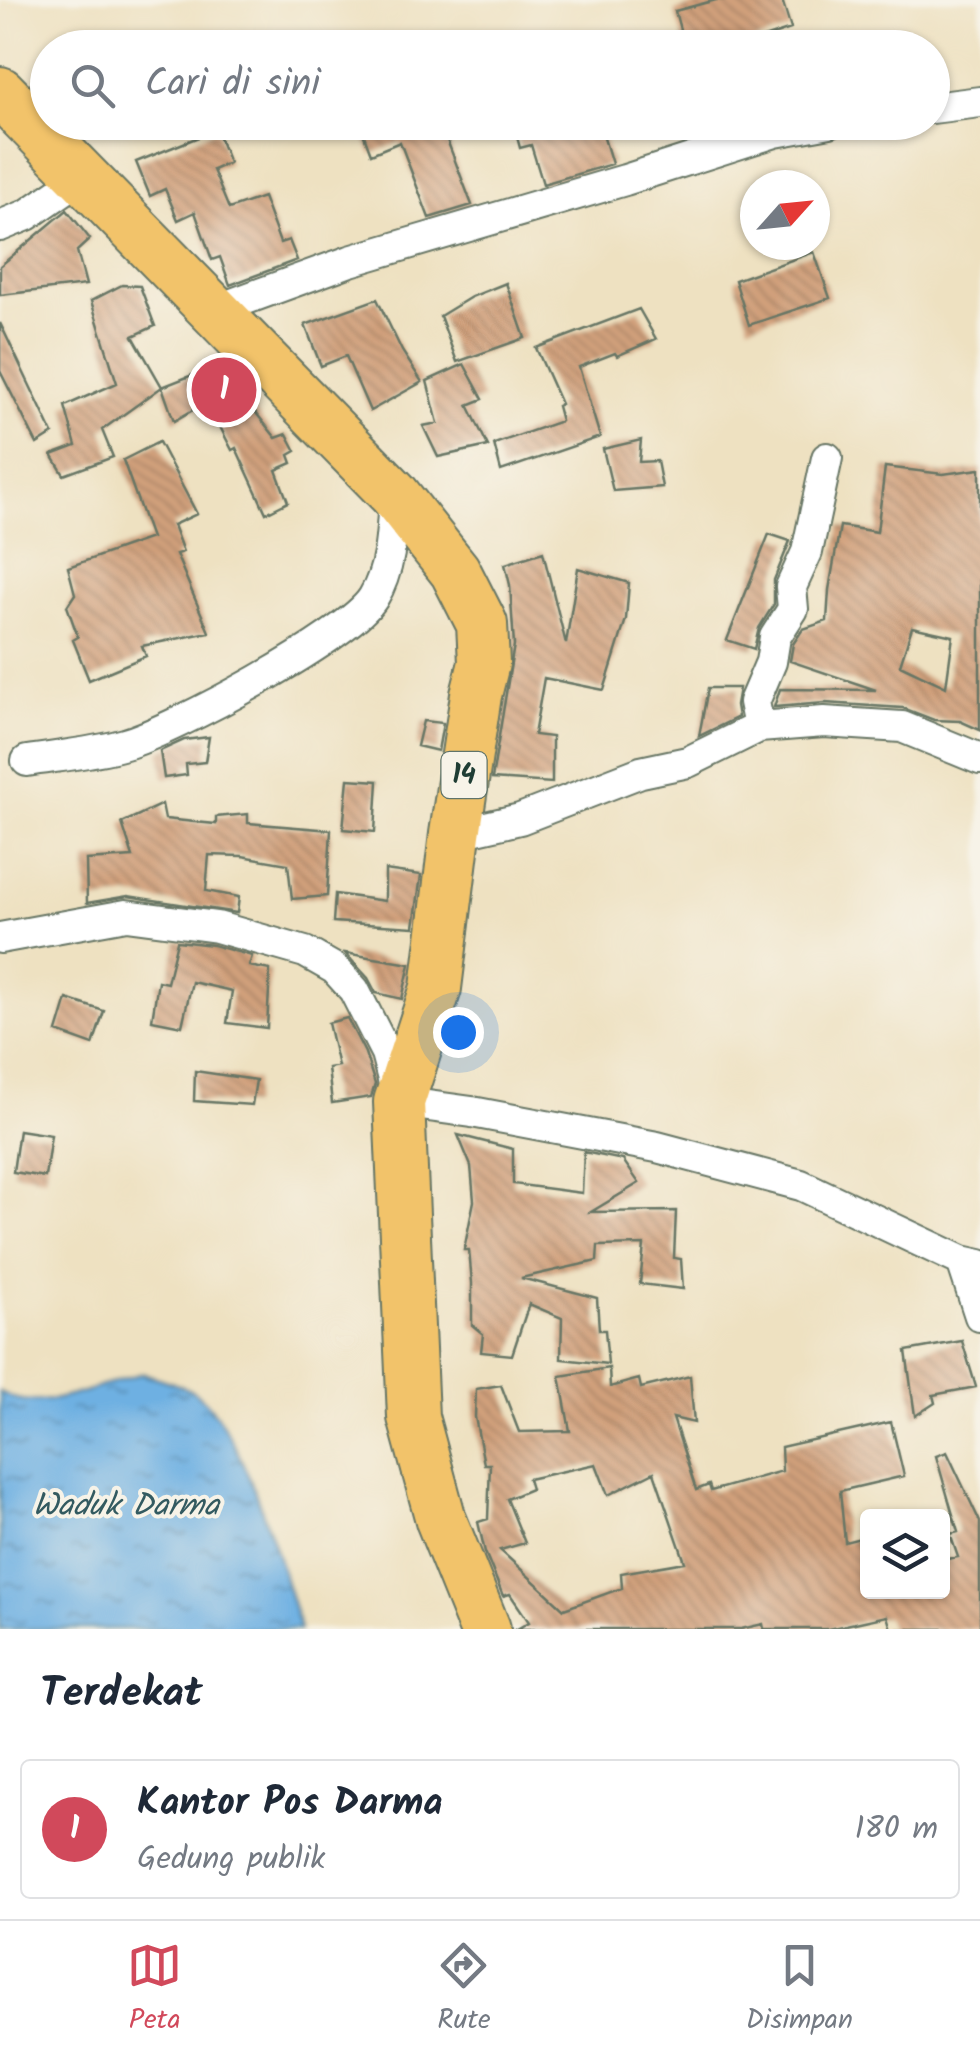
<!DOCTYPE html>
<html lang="id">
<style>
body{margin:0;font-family:Kalam,sans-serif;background:#f6f6f7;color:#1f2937}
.controls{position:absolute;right:30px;bottom:30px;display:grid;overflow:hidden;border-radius:10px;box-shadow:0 2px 8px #0004}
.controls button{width:90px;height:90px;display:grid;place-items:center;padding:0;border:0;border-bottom:2px solid #e0e1e3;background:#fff;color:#1f2937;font:50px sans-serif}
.compass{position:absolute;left:740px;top:170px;width:90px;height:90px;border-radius:50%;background:#fff;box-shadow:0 2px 8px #0004;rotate:63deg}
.you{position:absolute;left:458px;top:1032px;width:35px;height:35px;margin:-25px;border:8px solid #fff;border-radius:50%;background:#1a73e8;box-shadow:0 0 0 15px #1a73e833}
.badge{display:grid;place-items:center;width:65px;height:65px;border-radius:50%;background:#d1495b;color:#fff;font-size:32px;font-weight:700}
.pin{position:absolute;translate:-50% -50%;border:5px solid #fff;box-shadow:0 2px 10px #0006}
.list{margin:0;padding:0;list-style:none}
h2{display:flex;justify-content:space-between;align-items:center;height:130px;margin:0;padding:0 40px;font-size:42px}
h2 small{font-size:32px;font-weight:400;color:#747a83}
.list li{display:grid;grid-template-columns:65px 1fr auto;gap:30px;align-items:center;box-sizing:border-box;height:140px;margin:0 20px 20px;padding:0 20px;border:2px solid #e0e1e3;border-radius:10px}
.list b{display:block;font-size:38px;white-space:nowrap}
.list p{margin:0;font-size:32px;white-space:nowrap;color:#747a83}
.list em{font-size:32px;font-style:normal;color:#747a83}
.icon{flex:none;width:55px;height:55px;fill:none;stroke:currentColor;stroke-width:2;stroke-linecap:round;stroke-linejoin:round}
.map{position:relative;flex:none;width:980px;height:1629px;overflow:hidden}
.search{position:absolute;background:#fff;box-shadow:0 2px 8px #0004;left:30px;right:30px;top:30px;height:110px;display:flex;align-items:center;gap:25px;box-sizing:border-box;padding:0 35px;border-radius:55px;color:#747a83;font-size:38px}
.sheet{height:290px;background:#fff}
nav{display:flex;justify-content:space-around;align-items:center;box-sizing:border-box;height:140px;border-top:2px solid #e0e1e3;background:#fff;font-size:28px;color:#747a83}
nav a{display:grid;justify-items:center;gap:5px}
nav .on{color:#d1495b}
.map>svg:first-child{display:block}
</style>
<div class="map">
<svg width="980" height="1629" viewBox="0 0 980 1629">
<defs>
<pattern id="water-ripples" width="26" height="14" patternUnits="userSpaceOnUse" patternTransform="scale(2.5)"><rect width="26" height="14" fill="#6eb0e2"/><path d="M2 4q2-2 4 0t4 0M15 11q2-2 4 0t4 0" fill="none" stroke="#5a90b8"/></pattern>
<pattern id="building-back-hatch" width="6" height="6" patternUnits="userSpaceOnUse" patternTransform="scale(2.5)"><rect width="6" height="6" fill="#d1a07c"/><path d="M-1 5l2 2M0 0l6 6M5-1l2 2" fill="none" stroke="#a98466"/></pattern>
</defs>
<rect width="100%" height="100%" fill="#f7f3e8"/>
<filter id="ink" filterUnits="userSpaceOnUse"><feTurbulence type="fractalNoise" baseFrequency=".01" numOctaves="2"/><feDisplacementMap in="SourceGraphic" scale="20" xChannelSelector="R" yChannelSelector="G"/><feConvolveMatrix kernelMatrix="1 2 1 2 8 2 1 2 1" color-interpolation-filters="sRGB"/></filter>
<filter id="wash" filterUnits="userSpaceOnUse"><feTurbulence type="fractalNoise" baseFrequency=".0048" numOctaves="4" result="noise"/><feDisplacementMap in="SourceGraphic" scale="40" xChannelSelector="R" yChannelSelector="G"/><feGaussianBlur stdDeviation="2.25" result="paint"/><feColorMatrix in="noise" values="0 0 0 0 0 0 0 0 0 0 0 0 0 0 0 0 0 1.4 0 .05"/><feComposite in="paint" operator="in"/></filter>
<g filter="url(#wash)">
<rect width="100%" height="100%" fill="#eee1c1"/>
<path fill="url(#water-ripples)" stroke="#46768b" stroke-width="2.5" d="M 143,1373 C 159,1379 179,1384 194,1392 C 240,1419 284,1576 300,1629 L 0,1629 L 0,1392 C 39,1417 100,1384 143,1373 Z"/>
<g id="blocks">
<path fill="url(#building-back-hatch)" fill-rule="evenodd" d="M 716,0 L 782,0 L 791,29 L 742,45 L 740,40 L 714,48 L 685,48 L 675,11 Z
M 359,122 L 448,122 L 442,127 L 472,205 L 429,218 L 400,142 L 371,154 Z
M 513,122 L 599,122 L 612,164 L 543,184 L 531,145 L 520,148 Z
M 216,130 L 229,163 L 213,170 L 229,209 L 263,197 L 280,243 L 289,240 L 297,260 L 230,285 L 220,257 L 212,260 L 195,212 L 178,220 L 165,189 L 150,196 L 136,162 Z
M 67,210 L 90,239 L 77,251 L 86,285 L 0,295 L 0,266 Z
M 814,252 L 830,298 L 749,325 L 735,280 Z
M 506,283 L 525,338 L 457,362 L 440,316 L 471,297 Z
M 122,285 L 140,286 L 155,326 L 133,336 L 162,387 L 102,430 L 113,457 L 64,475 L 52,455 L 76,446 L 65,406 L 117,383 L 91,301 Z
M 377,299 L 402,351 L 422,382 L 370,411 L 346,356 L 321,366 L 305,325 Z
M 639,309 L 656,339 L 617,356 L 615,353 L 579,367 L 600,437 L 501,471 L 494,444 L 561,421 L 557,406 L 561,404 L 536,348 Z
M 0,323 L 53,434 L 37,444 L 0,371 Z
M 464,364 L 483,399 L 468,405 L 488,446 L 438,457 L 423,426 L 438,423 L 427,381 Z
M 195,374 L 205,403 L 174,421 L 162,387 Z
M 244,398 L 276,438 L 287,434 L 296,451 L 289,455 L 292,463 L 276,470 L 288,502 L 266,513 L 236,448 L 232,450 L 215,417 Z
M 641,440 L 639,462 L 657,461 L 662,487 L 613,491 L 603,449 Z
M 159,442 L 197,514 L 173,525 L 183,552 L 176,554 L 209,632 L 142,646 L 146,656 L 89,680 L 73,640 L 78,637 L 67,606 L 75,594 L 68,567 L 151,538 L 123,460 Z
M 885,467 L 943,474 L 980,469 L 980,730 L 960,721 L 934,720 L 903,708 L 825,703 L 774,707 L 780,689 L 876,690 L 790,661 L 793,644 L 803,629 L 827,621 L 829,590 L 840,526 L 877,532 ZM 912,627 L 953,636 L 946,687 L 900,665 Z
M 769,534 L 790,541 L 774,580 L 774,604 L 759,628 L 754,649 L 727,640 Z
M 543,552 L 566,644 L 578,568 L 629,583 L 626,619 L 604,690 L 544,678 L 534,735 L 552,737 L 552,783 L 492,779 L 514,645 L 510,585 L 505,564 Z
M 708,688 L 739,688 L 736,705 L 738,717 L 699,736 Z
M 423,721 L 443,723 L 438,751 L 417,746 Z
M 209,737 L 205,762 L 186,764 L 187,775 L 164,778 L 160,751 L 184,740 Z
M 348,779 L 378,781 L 375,832 L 343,829 Z
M 162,804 L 165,819 L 216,824 L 216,817 L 248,814 L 248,823 L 331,830 L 327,896 L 292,899 L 288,864 L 242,856 L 209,855 L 206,891 L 239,897 L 237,913 L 128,896 L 87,903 L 86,860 L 133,857 L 122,823 Z
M 385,870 L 421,875 L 414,927 L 333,922 L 335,894 L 385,901 Z
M 177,941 L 213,945 L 252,956 L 249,966 L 270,970 L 267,1028 L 227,1023 L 232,991 L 192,982 L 182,1026 L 152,1020 L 158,981 L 167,983 Z
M 345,953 L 410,964 L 402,999 L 376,993 L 368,978 Z
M 67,999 L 104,1011 L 93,1045 L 57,1032 Z
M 347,1018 L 365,1053 L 375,1084 L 371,1097 L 332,1103 L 328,1068 L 338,1066 L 328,1023 Z
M 195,1071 L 256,1080 L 252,1105 L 194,1101 Z
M 19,1130 L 51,1135 L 45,1177 L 13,1172 Z
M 458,1135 L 513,1149 L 513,1184 L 582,1193 L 584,1152 L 623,1160 L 639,1183 L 591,1212 L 676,1211 L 674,1258 L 681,1259 L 683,1289 L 640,1284 L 644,1245 L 598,1246 L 597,1261 L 521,1278 L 597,1298 L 599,1330 L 605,1330 L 608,1364 L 561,1359 L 562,1318 L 529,1304 L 512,1355 L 481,1352 L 483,1334 L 472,1325 L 472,1283 L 469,1250 L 464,1250 L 474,1201 L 471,1166 Z
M 962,1341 L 976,1387 L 933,1395 L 935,1403 L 915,1416 L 906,1351 Z
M 609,1368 L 610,1387 L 639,1379 L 641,1388 L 690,1376 L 694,1423 L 673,1418 L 696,1490 L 709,1485 L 711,1491 L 782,1471 L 781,1447 L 891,1422 L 904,1476 L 840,1491 L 845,1542 L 868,1536 L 868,1592 L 942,1592 L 942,1560 L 958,1557 L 950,1534 L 958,1532 L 936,1456 L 947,1452 L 980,1522 L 980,1629 L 891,1629 L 887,1616 L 828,1629 L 764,1629 L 763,1624 L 741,1629 L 517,1629 L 529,1622 L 510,1594 L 503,1596 L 485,1552 L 478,1522 L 488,1519 L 490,1464 L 484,1464 L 475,1417 L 476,1389 L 501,1385 L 519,1432 L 570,1431 L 560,1376 ZM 596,1464 L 608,1495 L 654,1472 L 685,1562 L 621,1573 L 622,1588 L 564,1609 L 500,1550 L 525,1543 L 507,1499 L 531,1489 L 528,1479 Z"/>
</g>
</g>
<g filter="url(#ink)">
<use href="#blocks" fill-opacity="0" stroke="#677665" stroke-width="2.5"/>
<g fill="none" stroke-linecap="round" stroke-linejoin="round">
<defs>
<path id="minor" d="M 932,108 L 980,102
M 0,226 L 27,215 L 82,177
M 213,311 L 350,261 L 625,180 L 775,132 L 830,122
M 759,727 L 754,702 L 771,662 L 775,637 L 793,609 L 791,587 L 807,552 L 827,458
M 27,761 C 59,756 94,753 125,744 C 172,731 348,637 373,598 C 392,567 392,529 394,494
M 455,834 L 520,819 L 641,772 L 688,762 L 759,727 L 824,722 L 902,727 L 980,759
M 0,938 L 126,915 L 217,927 L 305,952 L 335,969 L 354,990 L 386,1053 L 399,1102 L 472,1112 L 657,1147 L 801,1185 L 962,1261 L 980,1265
M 962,1261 L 980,1316"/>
<path id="trunk" d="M 0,92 L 394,494 L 455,571 L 482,624 L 484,663 L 476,695 L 455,834 L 436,988 L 399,1102 L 413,1417 L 441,1520 L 485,1629"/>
</defs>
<use href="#minor" stroke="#677665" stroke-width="34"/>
<use href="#trunk" stroke="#677665" stroke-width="54"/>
<use href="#minor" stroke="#fff" stroke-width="30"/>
<use href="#trunk" stroke="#f2c36a" stroke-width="50"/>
</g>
</g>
<g text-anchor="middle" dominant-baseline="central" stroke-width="8" stroke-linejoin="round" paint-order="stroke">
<rect fill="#f7f3e8" stroke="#60746a" stroke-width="2.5" x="441.5" y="752" width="45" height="46" rx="8"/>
<g font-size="28" font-weight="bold" fill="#1f3d34">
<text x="464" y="775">14</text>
</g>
<g font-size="32" font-style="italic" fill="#335a60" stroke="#f7f3e8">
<text x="126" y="1506">Waduk Darma</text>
</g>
</g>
</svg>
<div class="controls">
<button><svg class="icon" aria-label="layers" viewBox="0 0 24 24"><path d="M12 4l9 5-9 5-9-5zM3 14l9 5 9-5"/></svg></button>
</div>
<svg class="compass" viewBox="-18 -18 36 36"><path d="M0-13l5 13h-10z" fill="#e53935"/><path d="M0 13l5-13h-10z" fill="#747a83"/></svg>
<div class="you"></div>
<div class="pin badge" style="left:224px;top:390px">1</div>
<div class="search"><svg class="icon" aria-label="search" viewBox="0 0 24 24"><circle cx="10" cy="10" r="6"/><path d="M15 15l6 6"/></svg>Cari di sini</div>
</div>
<section class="sheet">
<h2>Terdekat<small></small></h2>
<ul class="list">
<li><span class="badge">1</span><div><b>Kantor Pos Darma</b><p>Gedung publik</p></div><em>180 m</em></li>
</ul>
</section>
<nav>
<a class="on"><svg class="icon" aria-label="map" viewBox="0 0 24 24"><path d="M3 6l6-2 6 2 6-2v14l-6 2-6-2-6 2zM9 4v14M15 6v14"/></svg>Peta</a>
<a><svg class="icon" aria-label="directions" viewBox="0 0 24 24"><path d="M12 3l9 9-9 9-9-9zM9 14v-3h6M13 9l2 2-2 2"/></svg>Rute</a>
<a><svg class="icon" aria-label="saved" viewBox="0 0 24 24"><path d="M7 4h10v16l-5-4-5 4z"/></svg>Disimpan</a>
</nav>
